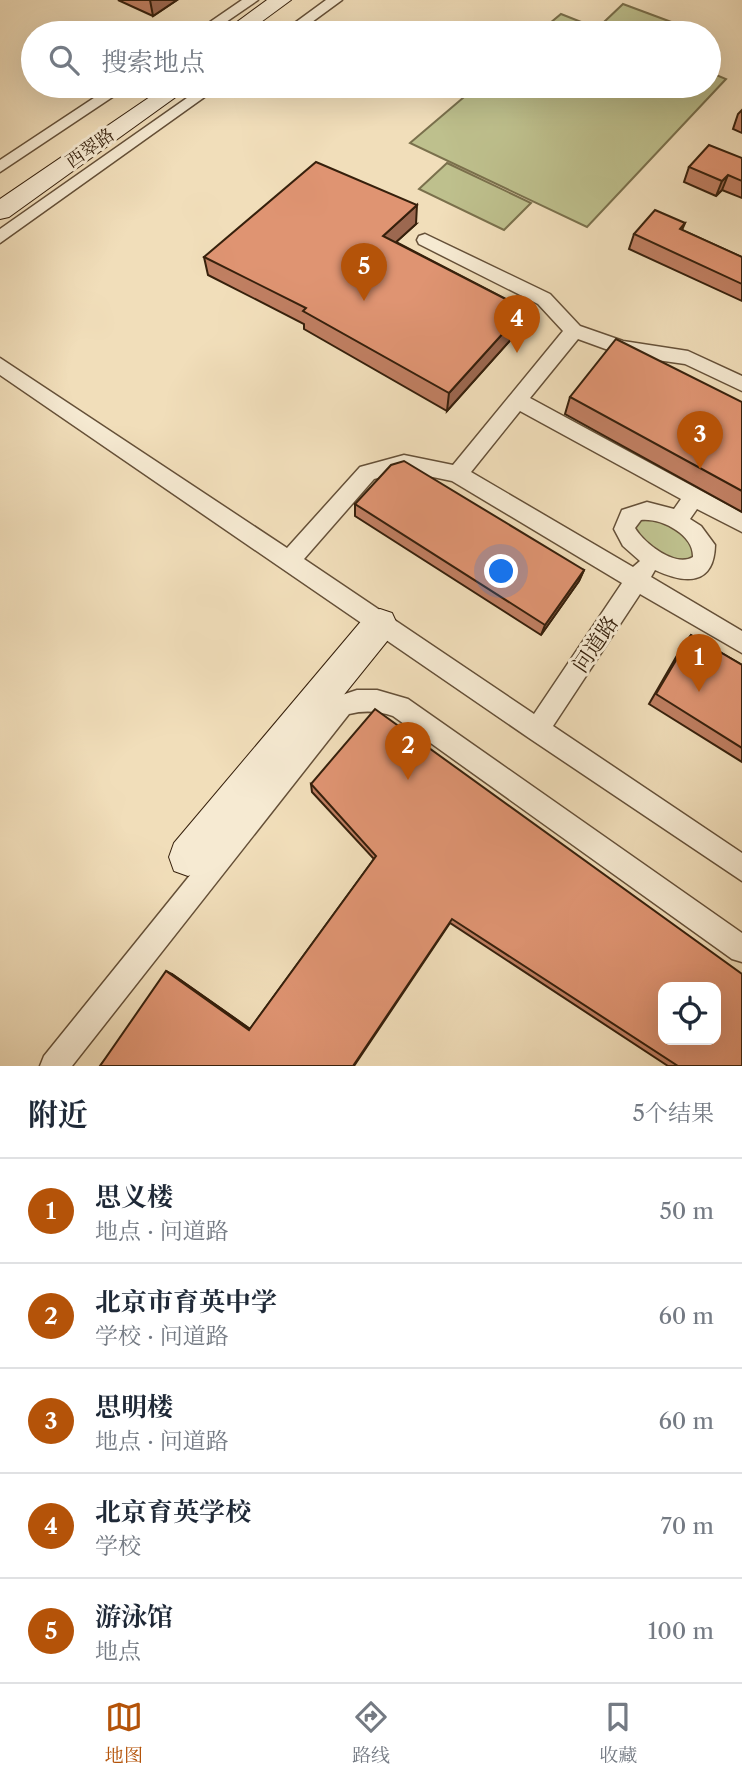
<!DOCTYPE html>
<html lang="zh">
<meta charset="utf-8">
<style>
body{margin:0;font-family:"Libre Caslon Text","Noto Serif SC",serif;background:#f6f6f7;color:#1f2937}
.controls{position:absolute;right:21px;bottom:21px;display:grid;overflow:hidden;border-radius:14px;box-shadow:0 7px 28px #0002}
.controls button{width:63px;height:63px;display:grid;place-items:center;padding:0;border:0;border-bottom:2px solid #e0e1e3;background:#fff;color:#1f2937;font:35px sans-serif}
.you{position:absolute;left:502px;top:572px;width:24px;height:24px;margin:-18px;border:5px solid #fff;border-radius:50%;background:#1a73e8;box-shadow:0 0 0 10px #1a73e833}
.badge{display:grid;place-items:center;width:46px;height:46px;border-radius:50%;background:#b45309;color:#fff;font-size:23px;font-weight:700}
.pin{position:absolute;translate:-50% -58px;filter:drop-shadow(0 2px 4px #0008)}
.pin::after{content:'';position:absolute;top:37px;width:24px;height:21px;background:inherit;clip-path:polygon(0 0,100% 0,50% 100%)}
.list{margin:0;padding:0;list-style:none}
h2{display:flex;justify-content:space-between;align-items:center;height:91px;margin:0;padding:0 28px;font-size:30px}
h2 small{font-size:23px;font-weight:400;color:#747a83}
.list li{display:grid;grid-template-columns:46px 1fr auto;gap:21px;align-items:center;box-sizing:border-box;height:105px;padding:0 28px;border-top:2px solid #e0e1e3}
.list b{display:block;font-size:26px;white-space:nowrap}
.list p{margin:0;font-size:23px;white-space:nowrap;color:#747a83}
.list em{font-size:23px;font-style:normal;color:#747a83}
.icon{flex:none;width:38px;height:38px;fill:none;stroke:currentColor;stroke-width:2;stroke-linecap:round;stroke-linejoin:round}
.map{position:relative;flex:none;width:742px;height:1066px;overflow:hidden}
.search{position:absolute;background:#fff;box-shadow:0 7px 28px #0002;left:21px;right:21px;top:21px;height:77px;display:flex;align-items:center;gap:18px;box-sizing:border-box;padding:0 24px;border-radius:38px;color:#747a83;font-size:26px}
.sheet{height:616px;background:#fff}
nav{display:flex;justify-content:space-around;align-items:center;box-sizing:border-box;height:98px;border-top:2px solid #e0e1e3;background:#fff;font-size:19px;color:#747a83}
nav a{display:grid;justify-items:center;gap:4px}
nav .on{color:#b45309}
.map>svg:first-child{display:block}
</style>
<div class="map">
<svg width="742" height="1066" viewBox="0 0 742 1066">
<rect width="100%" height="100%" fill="#f1deba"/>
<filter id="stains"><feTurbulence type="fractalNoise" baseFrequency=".00286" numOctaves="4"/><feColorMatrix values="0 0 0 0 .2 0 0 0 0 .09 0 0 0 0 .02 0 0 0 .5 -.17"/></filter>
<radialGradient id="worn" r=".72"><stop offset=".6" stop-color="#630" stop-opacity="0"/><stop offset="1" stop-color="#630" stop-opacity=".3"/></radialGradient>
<path fill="#bec08d" stroke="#7a704c" stroke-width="2" d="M 623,4 L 701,33 L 629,33 L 603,23 Z
M 561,14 L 609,33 L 538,33 Z
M 709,72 L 726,79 L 587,227 L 410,143 L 477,86 L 709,86 Z
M 447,163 L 531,203 L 504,230 L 419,189 Z
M 636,515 L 675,524 L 703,555 L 670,566 L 628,523 Z"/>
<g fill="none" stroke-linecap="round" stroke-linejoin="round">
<defs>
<path id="street" d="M 242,0 L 258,0 L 210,33 L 194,33 Z
M 326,0 L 342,0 L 297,33 L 281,33 Z
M 112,86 L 129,86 L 0,172 L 0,160 Z
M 204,86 L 220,86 L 0,243 L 0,229 Z
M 425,234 L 550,294 L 580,326 L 623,341 L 688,351 L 742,376 L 742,391 L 685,364 L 622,355 L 578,339 L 530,398 L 742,513 L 742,532 L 697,509 L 690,519 L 701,526 L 715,545 C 714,586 685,584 655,570 L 651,577 L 742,631 L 742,653 L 640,594 L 553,726 L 742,853 L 742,881 L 529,738 L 0,375 L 0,358 L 287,548 L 360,467 L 404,455 L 453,465 L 563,331 L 538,304 L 419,244 L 417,240 L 419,236 ZM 520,411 L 681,499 L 674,509 L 647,502 L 622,510 L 614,529 L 623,546 L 640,561 L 633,567 L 471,472 ZM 404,471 L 452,481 L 622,583 L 534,714 L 304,559 L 374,479 ZM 641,520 C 662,518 694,535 693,557 C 675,568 644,543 635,528 Z
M 357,690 L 377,690 L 408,699 L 742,933 L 742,962 L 732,959 L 393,716 C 378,711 365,710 349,714 L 72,1066 L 40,1066 L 44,1056 L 333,698 Z"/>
<path id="secondary" d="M 267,0 L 291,0 L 246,33 L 222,33 Z
M 166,86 L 191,86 L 9,217 L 0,219 L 0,199 Z
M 380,609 L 392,613 L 397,624 L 392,635 L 202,871 L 188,876 L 174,871 L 169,857 L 174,843 L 368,613 Z"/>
</defs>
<use href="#street" stroke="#655038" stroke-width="3"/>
<use href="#secondary" stroke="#36200c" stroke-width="2"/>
<use href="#street" fill="#f6ead2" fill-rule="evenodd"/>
<use href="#secondary" fill="#f6ead2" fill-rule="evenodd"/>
</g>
<path fill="#c07f62" stroke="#36200c" stroke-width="2" d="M 118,0 L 177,0 L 153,16 Z
M 742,110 L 742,133 L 733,129 L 738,114 Z
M 742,158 L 742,198 L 722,190 L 716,196 L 684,182 L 689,167 Z
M 685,223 L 682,230 L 742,257 L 742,301 L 629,249 L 634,234 Z
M 416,224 L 396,242 L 525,309 L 522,327 L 447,411 L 304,329 L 304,324 L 208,275 L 204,257 Z
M 570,397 L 742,402 L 742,512 L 565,414 Z
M 355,504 L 584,570 L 579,581 L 541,635 L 355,516 Z
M 691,635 L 742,665 L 742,762 L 649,704 L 683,645 Z
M 311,784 L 742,1066 L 668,1066 L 450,923 L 354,1066 L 100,1066 L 172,974 L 250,1029 L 374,859 L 312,792 Z"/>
<path fill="#9c6850" stroke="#36200c" stroke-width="2" d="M 150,0 L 177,0 L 153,16 Z
M 728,175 L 722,190 L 716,196 L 722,181 Z
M 417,205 L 416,224 L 383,254 L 383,236 Z
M 525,309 L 522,327 L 447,411 L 449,393 Z
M 584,570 L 579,581 L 541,635 L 545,625 Z
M 166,971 L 172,974 L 253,1031 L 249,1030 Z"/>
<path fill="#df9472" stroke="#36200c" stroke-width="2" fill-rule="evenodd" d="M 709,145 L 742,158 L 742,181 L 728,175 L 722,181 L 689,167 Z
M 316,162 L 417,205 L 383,236 L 525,309 L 449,393 L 303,311 L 306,308 L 204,257 Z
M 655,210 L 685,223 L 680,229 L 742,257 L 742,284 L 634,234 Z
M 616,339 L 742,402 L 742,491 L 570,397 Z
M 404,461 L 584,570 L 545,625 L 355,504 L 391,465 Z
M 691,635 L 742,665 L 742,748 L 656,694 Z
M 375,709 L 742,974 L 742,1066 L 678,1066 L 452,919 L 353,1066 L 100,1066 L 166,971 L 249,1030 L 376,856 L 311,784 ZM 663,987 L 716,987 L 716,1040 L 663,1040 Z"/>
<g text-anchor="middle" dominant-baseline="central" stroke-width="6" stroke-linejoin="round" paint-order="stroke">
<g font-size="18" fill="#36200c" stroke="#f6ead2">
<text transform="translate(90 148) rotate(-35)">西翠路</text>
</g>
<g font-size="21" fill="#36200c" stroke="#f6ead2">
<text transform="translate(595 644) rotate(-56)">问道路</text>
</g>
</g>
<rect width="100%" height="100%" filter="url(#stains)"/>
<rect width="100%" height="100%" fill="url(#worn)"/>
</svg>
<div class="controls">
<button><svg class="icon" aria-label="locate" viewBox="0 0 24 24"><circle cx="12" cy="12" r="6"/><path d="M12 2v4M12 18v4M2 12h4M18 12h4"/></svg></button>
</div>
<div class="you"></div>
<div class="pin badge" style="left:699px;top:692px">1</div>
<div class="pin badge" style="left:408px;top:780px">2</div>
<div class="pin badge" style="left:700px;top:469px">3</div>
<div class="pin badge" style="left:517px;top:353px">4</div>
<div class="pin badge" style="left:364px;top:301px">5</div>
<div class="search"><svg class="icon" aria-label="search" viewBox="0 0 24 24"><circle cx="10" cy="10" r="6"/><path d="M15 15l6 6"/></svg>搜索地点</div>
</div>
<section class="sheet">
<h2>附近<small>5个结果</small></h2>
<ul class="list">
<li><span class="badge">1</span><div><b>思义楼</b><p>地点 · 问道路</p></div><em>50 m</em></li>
<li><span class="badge">2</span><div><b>北京市育英中学</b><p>学校 · 问道路</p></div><em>60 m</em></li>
<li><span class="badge">3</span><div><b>思明楼</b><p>地点 · 问道路</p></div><em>60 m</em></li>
<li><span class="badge">4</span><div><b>北京育英学校</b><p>学校</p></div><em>70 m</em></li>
<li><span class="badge">5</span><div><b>游泳馆</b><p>地点</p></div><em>100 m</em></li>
</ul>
</section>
<nav>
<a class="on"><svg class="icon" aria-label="map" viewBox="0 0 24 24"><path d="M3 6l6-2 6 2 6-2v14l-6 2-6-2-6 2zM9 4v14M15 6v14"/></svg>地图</a>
<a><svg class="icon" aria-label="directions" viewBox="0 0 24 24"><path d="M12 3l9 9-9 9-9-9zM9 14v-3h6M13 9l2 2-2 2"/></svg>路线</a>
<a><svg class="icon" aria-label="saved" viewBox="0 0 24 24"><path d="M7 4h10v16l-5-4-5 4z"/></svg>收藏</a>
</nav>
